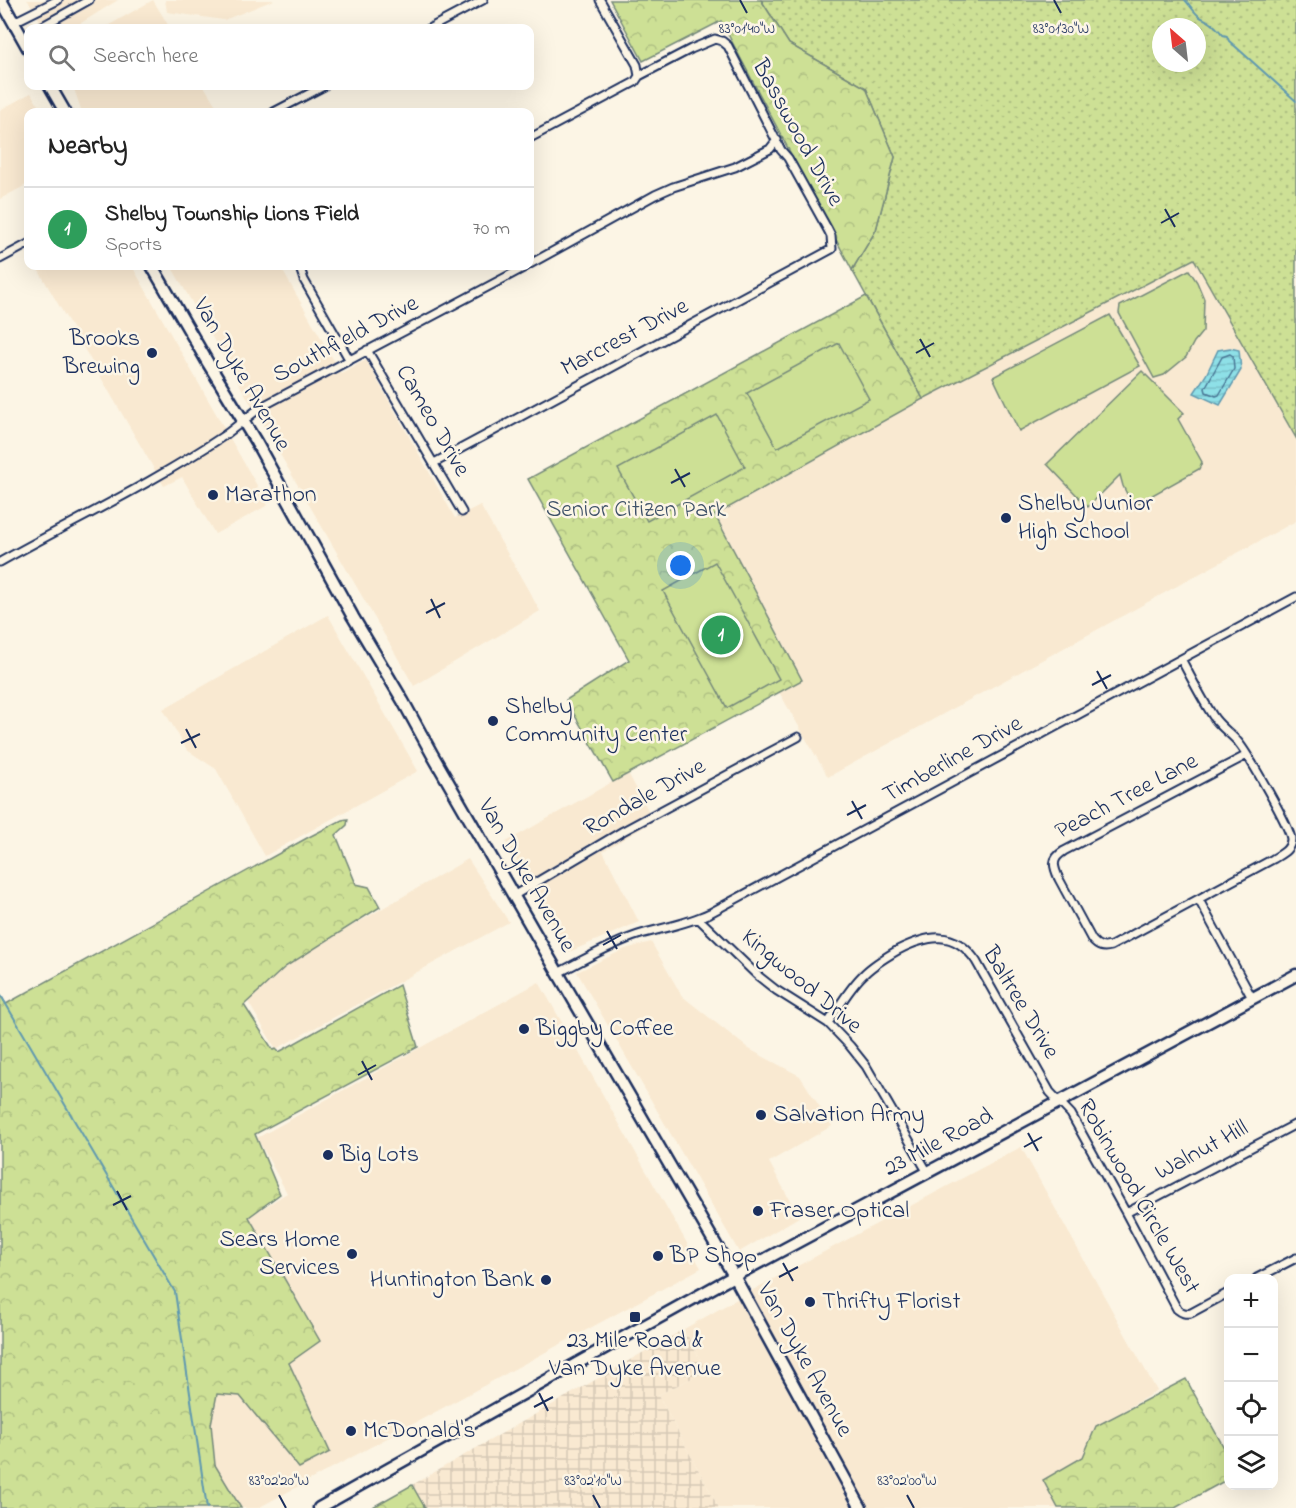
<!DOCTYPE html>
<meta charset="utf-8">
<style>
body{margin:0;font-family:"Indie Flower",sans-serif;background:#f2f2f2;color:#222}
.controls{position:absolute;right:18px;bottom:18px;display:grid;overflow:hidden;border-radius:12px;box-shadow:0 6px 24px #0002}
.controls button{width:54px;height:54px;display:grid;place-items:center;padding:0;border:0;border-bottom:2px solid #e0e0e0;background:#fff;color:#222;font:30px sans-serif}
.compass{position:absolute;left:1152px;top:18px;width:54px;height:54px;border-radius:50%;background:#fff;box-shadow:0 6px 24px #0002;rotate:332deg}
.you{position:absolute;left:681px;top:566px;width:21px;height:21px;margin:-15px;border:4px solid #fff;border-radius:50%;background:#1a73e8;box-shadow:0 0 0 9px #1a73e833}
.badge{display:grid;place-items:center;width:39px;height:39px;border-radius:50%;background:#1b2f5e;color:#fff;font-size:20px;font-weight:700}
.pin{position:absolute;translate:-50% -50%;border:3px solid #fff;box-shadow:0 2px 6px #0006}
.list{margin:0;padding:0;list-style:none}
h2{display:flex;justify-content:space-between;align-items:center;height:78px;margin:0;padding:0 24px;font-size:26px}
h2 small{font-size:20px;font-weight:400;color:#767676}
.list li{display:grid;grid-template-columns:39px 1fr auto;gap:18px;align-items:center;box-sizing:border-box;height:84px;padding:0 24px;border-top:2px solid #e0e0e0}
.list b{display:block;font-size:22px;white-space:nowrap}
.list p{margin:0;font-size:20px;white-space:nowrap;color:#767676}
.list em{font-size:20px;font-style:normal;color:#767676}
.icon{flex:none;width:33px;height:33px;fill:none;stroke:currentColor;stroke-width:2;stroke-linecap:round;stroke-linejoin:round}
.map{position:relative;flex:none;width:1296px;height:1508px;overflow:hidden}
.search{position:absolute;background:#fff;box-shadow:0 6px 24px #0002;left:24px;top:24px;width:510px;height:66px;display:flex;align-items:center;gap:15px;box-sizing:border-box;padding:0 21px;border-radius:12px;color:#767676;font-size:22px}
.panel{position:absolute;background:#fff;box-shadow:0 6px 24px #0002;left:24px;top:108px;width:510px;height:162px;border-radius:12px}
.map>svg:first-child{display:block}
</style>
<div class="map">
<svg width="1296" height="1508" viewBox="0 0 1296 1508">
<defs>
<pattern id="industrial-grid" width="8" height="8" patternUnits="userSpaceOnUse" patternTransform="scale(1.5)"><rect width="8" height="8" fill="#f9e9d1"/><path d="M0 4h8M4 0v8" fill="none" stroke="#d5c8b6"/></pattern>
<pattern id="grass-dots" width="8" height="8" patternUnits="userSpaceOnUse" patternTransform="scale(1.5)"><rect width="8" height="8" fill="#cde095"/><path d="M2 2h.1M6 6h.1" fill="none" stroke="#afc083" stroke-width="1.8" stroke-linecap="round"/></pattern>
<pattern id="forest-crowns" width="20" height="18" patternUnits="userSpaceOnUse" patternTransform="scale(1.5)"><rect width="20" height="18" fill="#cde095"/><path d="M2 6a3 3 0 1 1 6 0M12 15a3 3 0 1 1 6 0" fill="none" stroke="#afc083"/></pattern>
<pattern id="water-rules" width="6" height="5" patternUnits="userSpaceOnUse" patternTransform="scale(1.5)"><rect width="6" height="5" fill="#8ee0e7"/><path d="M0 2.5h6" fill="none" stroke="#7ac0c9"/></pattern>
</defs>
<rect width="100%" height="100%" fill="#fcf5e5"/>
<filter id="ink" filterUnits="userSpaceOnUse"><feTurbulence type="fractalNoise" baseFrequency=".0167" numOctaves="2"/><feDisplacementMap in="SourceGraphic" scale="12" xChannelSelector="R" yChannelSelector="G"/><feConvolveMatrix kernelMatrix="1 2 1 2 8 2 1 2 1" color-interpolation-filters="sRGB"/></filter>
<g filter="url(#ink)">
<path fill="#f9e9d1" d="M 27,0 L 118,0 L 73,28 L 44,28 L 29,2 Z
M 153,0 L 170,28 L 104,28 Z
M 165,0 L 274,0 L 224,20 L 167,12 Z
M 73,86 L 204,86 L 220,112 L 82,112 Z
M 31,93 L 42,112 L 28,112 L 28,184 L 0,199 L 0,110 Z
M 1194,258 L 1296,438 L 1296,521 L 828,777 L 779,692 L 801,680 L 715,515 L 923,399 Z
M 36,266 L 132,266 L 268,505 L 215,534 L 182,477 L 164,486 Z
M 171,266 L 280,266 L 341,373 L 366,360 L 455,518 L 480,505 L 540,611 L 414,686 Z
M 328,615 L 418,771 L 265,856 L 216,769 L 187,750 L 163,709 Z
M 628,773 L 654,821 L 603,851 L 639,922 L 569,952 L 506,842 Z
M 468,859 L 509,922 L 276,1049 L 241,990 Z
M 651,942 L 682,996 L 749,1049 L 800,1076 L 832,1126 L 769,1162 L 799,1217 L 739,1252 L 577,972 L 625,949 Z
M 539,982 L 701,1268 L 258,1508 L 219,1508 L 199,1389 L 282,1362 L 320,1341 L 249,1217 L 287,1193 L 257,1138 Z
M 1021,1147 L 1157,1391 L 1097,1426 L 1083,1457 L 1043,1480 L 1058,1508 L 719,1508 L 658,1395 L 706,1371 L 684,1329 L 760,1286 Z"/>
<path fill="url(#industrial-grid)" d="M 684,1329 L 706,1371 L 658,1395 L 719,1508 L 425,1508 L 412,1485 Z"/>
<path fill="url(#grass-dots)" stroke="#74887a" stroke-width="1.5" fill-rule="evenodd" d="M 761,0 L 1296,0 L 1296,438 L 1194,259 L 923,399 L 852,270 L 876,230 L 895,157 L 866,88 L 789,44 ZM 1161,27 L 1197,27 L 1197,63 L 1161,63 Z"/>
<path fill="url(#forest-crowns)" stroke="#74887a" stroke-width="1.5" d="M 610,0 L 761,0 L 789,44 L 866,88 L 895,157 L 876,230 L 852,270 L 721,21 L 643,61 Z
M 866,296 L 923,399 L 715,515 L 802,680 L 613,782 L 566,700 L 629,660 L 528,479 Z
M 348,819 L 347,825 L 336,835 L 356,884 L 369,887 L 380,907 L 285,967 L 244,1005 L 273,1050 L 276,1049 L 279,1052 L 399,985 L 418,1047 L 255,1134 L 280,1194 L 249,1217 L 320,1341 L 289,1363 L 330,1452 L 299,1468 L 240,1396 L 217,1394 L 211,1424 L 215,1465 L 241,1508 L 0,1508 L 0,994 L 6,1004 L 307,838 L 342,820 Z
M 1186,1379 L 1228,1455 L 1228,1479 L 1175,1508 L 1058,1508 L 1043,1480 L 1083,1457 L 1096,1426 Z
M 412,1485 L 425,1508 L 371,1508 Z"/>
<path fill="#cde095" stroke="#74887a" stroke-width="1.5" d="M 1189,270 L 1197,282 L 1204,299 L 1203,331 L 1194,342 L 1186,357 L 1164,375 L 1154,378 L 1119,313 L 1120,306 Z
M 1110,315 L 1140,366 L 1019,431 L 993,377 Z
M 839,343 L 869,399 L 777,448 L 747,393 Z
M 1142,371 L 1184,413 L 1178,419 L 1202,462 L 1199,469 L 1133,506 L 1123,486 L 1120,475 L 1088,507 L 1047,464 Z
M 717,415 L 745,467 L 647,521 L 618,469 Z
M 715,562 L 779,679 L 727,708 L 663,591 Z"/>
<path fill="url(#water-rules)" stroke="#6099b0" stroke-width="1.5" d="M 1230,348 L 1239,350 L 1241,370 L 1220,405 L 1194,393 L 1206,375 L 1218,350 Z"/>
<g fill="none" stroke-linecap="round" stroke-linejoin="round">
<path stroke="#497695" stroke-width="1.5" d="M 1230,354 L 1233,356 L 1234,369 L 1219,395 L 1216,396 L 1206,392 L 1205,388 L 1222,357 Z"/>
<path stroke="#6099b0" stroke-width="2" d="M 1185,0 C 1190,5 1193,11 1199,16 C 1201,18 1205,19 1208,21 C 1213,24 1219,30 1223,35 L 1227,36 L 1229,41 L 1236,47 L 1296,101
M 0,994 L 175,1292 L 207,1508"/>
<defs>
<path id="minor" d="M 600,0 L 637,65 L 639,76
M 14,22 L 58,0
M 39,28 L 89,0
M 430,28 L 483,0
M 274,112 L 324,86
M 0,259 L 28,244
M 530,264 L 655,195 L 673,187 L 735,167 L 770,149 L 777,140
M 301,266 L 301,271 L 304,280 L 349,359
M 367,350 L 462,512
M 434,463 L 832,249 L 831,236 L 828,230 L 788,158 L 781,150 L 728,46 L 722,41 L 715,39 L 691,49 L 639,76 L 635,82 L 530,138
M 0,562 C 75,520 153,483 225,435 C 237,426 249,416 261,407 L 527,266
M 1181,659 C 1192,679 1202,700 1215,719 C 1222,728 1231,734 1238,742 C 1248,754 1290,827 1291,839 C 1291,850 1281,854 1273,859 L 1111,946 C 1103,948 1098,947 1092,940 L 1059,879 C 1053,866 1051,859 1064,851 L 1247,755
M 513,896 L 623,831 L 798,737
M 1199,900 L 1252,998
M 699,919 L 757,975 L 776,990 L 828,1023 L 850,1046 L 866,1066 L 928,1173
M 558,973 C 584,960 610,944 638,935 C 662,928 687,924 710,913 L 1296,597
M 828,1023 C 839,1007 849,988 864,974 C 874,964 886,957 898,950 C 928,935 954,929 976,961 L 1050,1092 L 1071,1114 L 1126,1213 L 1177,1309 C 1182,1313 1185,1314 1191,1313 L 1228,1293
M 1126,1213 L 1296,1124
M 1257,1278 L 1296,1258"/>
<path id="secondary" d="M 1,0 L 28,48
M 50,86 L 65,112
M 152,266 L 208,363 L 256,442 L 353,617 L 403,701 L 432,754 L 558,973 L 734,1276 L 861,1508
M 319,1508 L 626,1336 L 734,1276 L 1296,975"/>
</defs>
<use href="#minor" stroke="#1b2f5e" stroke-width="11"/>
<use href="#secondary" stroke="#1b2f5e" stroke-width="15"/>
<use href="#minor" stroke="#fcf5e5" stroke-width="7"/>
<use href="#secondary" stroke="#fcf5e5" stroke-width="10"/>
</g>
</g>
<path fill="none" stroke="#1b2f5e" stroke-width="2" d="M 740,0 L 747,13M 1054,0 L 1061,13M 1165,209 L 1175,227M 1161,223 L 1179,213M 920,339 L 930,357M 916,353 L 934,343M 675,469 L 685,487M 671,483 L 690,473M 431,599 L 440,618M 426,613 L 445,603M 1097,671 L 1107,689M 1092,685 L 1111,675M 186,729 L 196,748M 181,743 L 200,734M 852,801 L 862,819M 847,815 L 866,805M 607,931 L 617,949M 603,945 L 621,935M 362,1061 L 372,1080M 358,1075 L 376,1065M 1028,1133 L 1038,1151M 1024,1147 L 1042,1137M 117,1191 L 127,1210M 113,1205 L 131,1196M 783,1263 L 793,1281M 779,1277 L 798,1267M 539,1393 L 548,1411M 534,1407 L 553,1397M 279,1495 L 286,1508M 593,1495 L 600,1508M 907,1495 L 914,1508"/>
<g fill="#1b2f5e" stroke="#fcf5e5" stroke-width="2">
<circle cx="152" cy="353" r="6"/>
<circle cx="213" cy="495" r="6"/>
<circle cx="1006" cy="518" r="6"/>
<circle cx="493" cy="721" r="6"/>
<circle cx="524" cy="1029" r="6"/>
<circle cx="761" cy="1115" r="6"/>
<circle cx="328" cy="1155" r="6"/>
<circle cx="758" cy="1211" r="6"/>
<circle cx="352" cy="1254" r="6"/>
<circle cx="658" cy="1256" r="6"/>
<circle cx="546" cy="1280" r="6"/>
<circle cx="810" cy="1302" r="6"/>
<rect x="629" y="1311" width="12" height="12" rx="3"/>
<circle cx="351" cy="1431" r="6"/>
</g>
<g text-anchor="middle" dominant-baseline="central" stroke-width="5" stroke-linejoin="round" paint-order="stroke">
<g font-size="24" fill="#1b2f5e" stroke="#fcf5e5">
<text transform="translate(797 133) rotate(61)">Basswood Drive</text>
<text transform="translate(625 338) rotate(-28)">Marcrest Drive</text>
<text transform="translate(346 340) rotate(-28)">Southfield Drive</text>
<text transform="translate(241 375) rotate(60)">Van Dyke Avenue</text>
<text transform="translate(432 421) rotate(60)">Cameo Drive</text>
<text transform="translate(953 760) rotate(-29)">Timberline Drive</text>
<text transform="translate(1127 797) rotate(-28)">Peach Tree Lane</text>
<text transform="translate(645 798) rotate(-29)">Rondale Drive</text>
<text transform="translate(526 876) rotate(60)">Van Dyke Avenue</text>
<text transform="translate(801 982) rotate(40)">Kingwood Drive</text>
<text transform="translate(1020 1003) rotate(59)">Baltree Drive</text>
<text transform="translate(939 1143) rotate(-28)">23 Mile Road</text>
<text transform="translate(1202 1151) rotate(-28)">Walnut Hill</text>
<text transform="translate(1138 1197) rotate(60)">Robinwood Circle West</text>
<text transform="translate(804 1360) rotate(61)">Van Dyke Avenue</text>
</g>
<g font-size="24" fill="#1b2f5e" stroke="#fcf5e5" text-anchor="start">
<text x="140" y="339" text-anchor="end">Brooks<tspan x="140" dy="28">Brewing</tspan></text>
<text x="225" y="495">Marathon</text>
<text x="1018" y="504">Shelby Junior<tspan x="1018" dy="28">High School</tspan></text>
<text x="505" y="707">Shelby<tspan x="505" dy="28">Community Center</tspan></text>
<text x="536" y="1029">Biggby Coffee</text>
<text x="773" y="1115">Salvation Army</text>
<text x="340" y="1155">Big Lots</text>
<text x="770" y="1211">Fraser Optical</text>
<text x="340" y="1240" text-anchor="end">Sears Home<tspan x="340" dy="28">Services</tspan></text>
<text x="670" y="1256">BP Shop</text>
<text x="534" y="1280" text-anchor="end">Huntington Bank</text>
<text x="822" y="1302">Thrifty Florist</text>
<text x="635" y="1341" text-anchor="middle">23 Mile Road &amp;<tspan x="635" dy="28">Van Dyke Avenue</tspan></text>
<text x="363" y="1431">McDonald's</text>
</g>
<g font-size="24" fill="#3f5269" stroke="#fcf5e5">
<text x="636" y="510">Senior Citizen Park</text>
</g>
</g>
<g font-size="15" text-anchor="middle" fill="#1b2f5e" stroke="#fcf5e5" stroke-width="5" stroke-linejoin="round" paint-order="stroke">
<text x="747" y="33">83°01'40"W</text>
<text x="1061" y="33">83°01'30"W</text>
<text x="279" y="1485">83°02'20"W</text>
<text x="593" y="1485">83°02'10"W</text>
<text x="907" y="1485">83°02'00"W</text>
</g>
</svg>
<div class="controls">
<button>+</button>
<button>−</button>
<button><svg class="icon" aria-label="locate" viewBox="0 0 24 24"><circle cx="12" cy="12" r="6"/><path d="M12 2v4M12 18v4M2 12h4M18 12h4"/></svg></button>
<button><svg class="icon" aria-label="layers" viewBox="0 0 24 24"><path d="M12 4l9 5-9 5-9-5zM3 14l9 5 9-5"/></svg></button>
</div>
<svg class="compass" viewBox="-18 -18 36 36"><path d="M0-13l5 13h-10z" fill="#e53935"/><path d="M0 13l5-13h-10z" fill="#767676"/></svg>
<div class="you"></div>
<div class="pin badge" style="left:721px;top:635px;background:#2e9e5b">1</div>
<div class="search"><svg class="icon" aria-label="search" viewBox="0 0 24 24"><circle cx="10" cy="10" r="6"/><path d="M15 15l6 6"/></svg>Search here</div>
<section class="panel">
<h2>Nearby<small></small></h2>
<ul class="list">
<li><span class="badge" style="background:#2e9e5b">1</span><div><b>Shelby Township Lions Field</b><p>Sports</p></div><em>70 m</em></li>
</ul>
</section>
</div>
